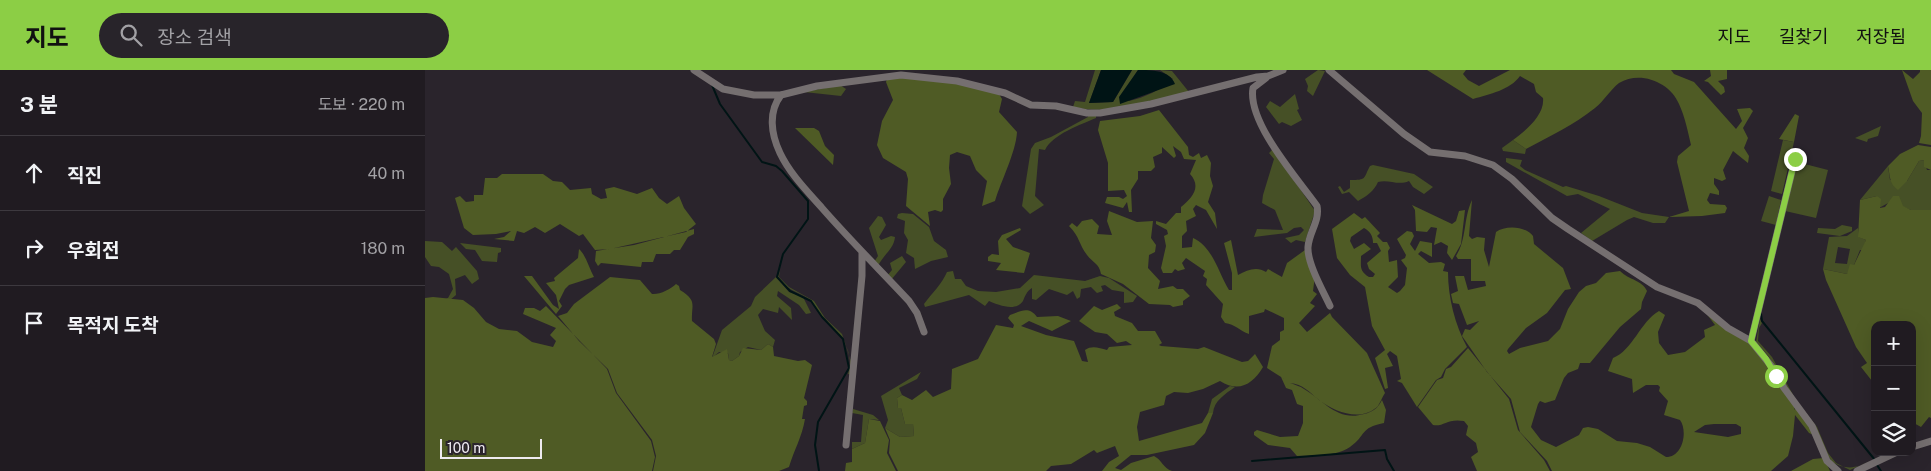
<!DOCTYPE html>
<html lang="ko">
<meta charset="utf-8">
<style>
body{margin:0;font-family:"Public Sans","Noto Sans KR",sans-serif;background:#28242a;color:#f1f3f6}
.controls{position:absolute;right:15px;bottom:15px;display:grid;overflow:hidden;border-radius:10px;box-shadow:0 5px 20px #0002}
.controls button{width:45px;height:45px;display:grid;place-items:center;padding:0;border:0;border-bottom:1px solid #3d393f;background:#201b21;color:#f1f3f6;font:25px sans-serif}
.scale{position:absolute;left:15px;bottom:12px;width:102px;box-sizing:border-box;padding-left:5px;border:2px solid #eeeaf0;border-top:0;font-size:14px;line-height:18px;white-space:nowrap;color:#eeeaf0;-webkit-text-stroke:4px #2a242c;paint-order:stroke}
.stop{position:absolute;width:15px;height:15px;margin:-11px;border:4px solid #8cce45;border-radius:50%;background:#fff}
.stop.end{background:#8cce45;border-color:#fff;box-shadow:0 1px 5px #0008}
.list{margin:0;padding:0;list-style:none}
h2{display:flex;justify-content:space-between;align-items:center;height:65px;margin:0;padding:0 20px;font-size:21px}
h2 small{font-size:16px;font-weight:400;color:#a2a1a5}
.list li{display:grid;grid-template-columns:32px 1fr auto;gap:15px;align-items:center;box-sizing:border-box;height:75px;padding:0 20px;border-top:1px solid #3d393f}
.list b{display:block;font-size:19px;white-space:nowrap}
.list em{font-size:16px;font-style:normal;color:#a2a1a5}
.icon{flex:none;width:28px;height:28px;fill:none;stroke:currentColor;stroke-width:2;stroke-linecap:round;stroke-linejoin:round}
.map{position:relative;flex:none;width:1506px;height:401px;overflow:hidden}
header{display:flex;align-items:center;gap:30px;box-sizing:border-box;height:70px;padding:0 25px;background:#8cce45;color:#111}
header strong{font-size:24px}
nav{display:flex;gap:28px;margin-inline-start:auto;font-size:18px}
.search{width:350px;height:45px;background:#28242a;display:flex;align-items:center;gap:12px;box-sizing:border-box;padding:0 18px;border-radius:28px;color:#a2a1a5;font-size:19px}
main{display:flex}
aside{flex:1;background:#201b21}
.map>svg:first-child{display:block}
</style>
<header>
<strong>지도</strong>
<div class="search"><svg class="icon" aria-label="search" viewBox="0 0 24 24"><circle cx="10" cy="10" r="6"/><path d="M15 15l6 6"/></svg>장소 검색</div>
<nav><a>지도</a><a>길찾기</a><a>저장됨</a></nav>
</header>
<main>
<aside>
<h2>3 분<small>도보 · 220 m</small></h2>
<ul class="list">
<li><svg class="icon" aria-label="ahead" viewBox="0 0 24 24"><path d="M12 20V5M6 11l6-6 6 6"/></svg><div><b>직진</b></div><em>40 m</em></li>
<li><svg class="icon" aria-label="right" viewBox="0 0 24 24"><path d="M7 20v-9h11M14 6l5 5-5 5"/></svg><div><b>우회전</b></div><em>180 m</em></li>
<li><svg class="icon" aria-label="arrive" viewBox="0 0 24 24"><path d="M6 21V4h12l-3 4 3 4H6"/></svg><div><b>목적지 도착</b></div></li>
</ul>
</aside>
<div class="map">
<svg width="1506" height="401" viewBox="0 0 1506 401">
<rect width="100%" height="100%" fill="#2a242c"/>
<path fill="#465026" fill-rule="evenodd" d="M 670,0 L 676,0 L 664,33 L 688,32 L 707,0 L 713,0 L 708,8 L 704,31 C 719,28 737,19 748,9 L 735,0 L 747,1 L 764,22 C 727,31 685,46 648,37 L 650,31 L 660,32 Z
M 893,0 L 900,1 L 888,26 L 882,21 L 883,16 L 880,9 Z
M 415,15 L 421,19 L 416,26 L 379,22 Z
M 870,24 L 874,39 L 872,40 L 877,50 L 866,56 L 857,52 L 854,54 L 841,37 L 845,31 L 855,37 Z
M 663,45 L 671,46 L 671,48 C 655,55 628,64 620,80 L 614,79 L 610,126 L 619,135 L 605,144 L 597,136 L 606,79 L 610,73 L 626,67 L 663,47 Z
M 1456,56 L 1453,66 L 1443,69 L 1442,72 L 1430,68 Z
M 1088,70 L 1101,79 L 1100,84 L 1078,81 L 1077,78 Z
M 1358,70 L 1369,72 L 1357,124 L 1346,121 Z
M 848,79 L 890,141 L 880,172 L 871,170 L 866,173 L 860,168 L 874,165 L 879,160 L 876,157 L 869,158 L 862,163 L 829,167 L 832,159 L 858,160 L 850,140 L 837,133 L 838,125 L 849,89 L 844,83 Z
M 1081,88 L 1097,90 L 1095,96 L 1100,100 L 1138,117 L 1141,116 L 1174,126 L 1217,143 L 1244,147 L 1240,153 L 1228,153 L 1209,147 L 1202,150 L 1167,171 L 1156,163 L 1185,139 L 1153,124 L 1142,126 L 1081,92 Z
M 1499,90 L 1502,100 L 1506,100 L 1506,140 L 1486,140 L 1465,132 L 1454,138 L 1452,126 L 1435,130 L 1463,96 L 1465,110 L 1482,111 L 1494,91 Z
M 1372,92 L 1403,100 L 1391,148 L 1360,141 Z
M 948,95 L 989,104 L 1008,117 L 999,124 L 988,117 L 984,111 C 973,116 964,109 953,112 C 949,121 942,126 933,131 L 924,122 L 917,124 L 913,117 L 915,116 L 919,122 L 925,118 L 925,110 C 942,110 938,109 945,96 Z
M 1344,126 L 1356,130 L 1351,155 L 1336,151 Z
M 477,143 L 488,144 L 504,157 L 509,171 L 521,180 L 523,187 L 506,191 L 490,199 L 489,188 L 481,183 L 483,170 L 479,163 L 480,151 L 472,148 L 473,144 Z
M 453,146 L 457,147 L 461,155 L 454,167 L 456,170 L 466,166 L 470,167 C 469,179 458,185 453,196 L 449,192 L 453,186 L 444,158 Z
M 1417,155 L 1427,157 L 1427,161 L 1415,166 L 1392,163 L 1393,158 L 1410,159 Z
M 1433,158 L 1434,167 L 1441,170 L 1438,180 L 1435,180 L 1429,195 L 1422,204 L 1398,199 L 1404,167 L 1422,166 ZM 1413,177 L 1425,179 L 1422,194 L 1410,193 Z
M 0,171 L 17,172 L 27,181 L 31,177 L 52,201 L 54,209 L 47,214 L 40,205 L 30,209 L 31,225 L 25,230 L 19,230 L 23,228 L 28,219 L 24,204 L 14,197 L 6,196 L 0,187 Z
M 35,173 L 76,178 L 76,182 L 73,183 L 72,192 L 57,191 L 50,180 L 41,179 Z
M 477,186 L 481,192 L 466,210 L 462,206 L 467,200 L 465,193 Z
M 355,199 L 354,207 L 364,217 L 389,231 L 400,248 L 417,264 L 428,297 L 428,305 L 423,304 C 431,280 413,262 398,247 C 392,242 390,234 384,229 C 372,221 361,220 353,207 Z
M 528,201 L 530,209 L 536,209 L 541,216 L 553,221 L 571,222 L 595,218 L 609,205 L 660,211 L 675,206 L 684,208 L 712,226 L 708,232 L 699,233 L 699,222 L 687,220 L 680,215 L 676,216 L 678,221 L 672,223 L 666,217 L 656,219 L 655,227 L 652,229 L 648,221 L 642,225 L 624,219 L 611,230 L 607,229 L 607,218 C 602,221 600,226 598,231 C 591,242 573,235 564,231 L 560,236 L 544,225 L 500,237 L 499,234 C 507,223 517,214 522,202 Z
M 351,207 L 364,222 L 378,227 L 386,243 L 381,244 L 374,235 L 353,221 L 352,226 L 366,238 L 367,250 L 354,237 L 353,243 L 338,239 L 333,245 L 340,261 L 350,270 L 348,277 L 343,274 L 336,280 L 323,277 L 315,282 L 314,286 L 307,291 L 304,290 L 303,283 L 294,282 L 287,288 L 297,260 L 326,236 L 330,227 Z
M 1335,249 L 1337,253 L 1334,258 L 1333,271 L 1347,287 L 1371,330 L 1392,357 L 1403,383 L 1411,393 L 1425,400 L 1449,389 C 1431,398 1424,401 1407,392 L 1344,287 L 1331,272 Z
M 496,302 L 492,309 L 474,318 L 477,325 L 472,328 L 473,338 L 476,338 L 480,354 L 488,354 L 489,366 L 475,367 L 460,358 L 463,350 L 456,326 Z
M 805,316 L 810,317 C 800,324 789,331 788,343 L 783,343 L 787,329 Z
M 428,339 L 448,345 L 454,350 L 444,349 L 440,373 L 427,379 L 427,372 L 436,372 L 438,345 L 427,343 Z"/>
<path fill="#4f5b25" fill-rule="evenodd" d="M 1002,0 L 1041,0 L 1038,4 L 1043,10 L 1054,16 L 1085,0 L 1246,0 L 1249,4 L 1269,12 L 1311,59 L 1317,51 L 1312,39 L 1325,38 L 1328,41 L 1318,58 L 1323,68 L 1319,78 L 1324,86 L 1323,93 L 1308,81 L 1298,100 L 1301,109 L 1297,111 L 1289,108 L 1289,114 L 1294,121 L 1294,125 L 1285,123 L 1282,130 L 1285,134 L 1300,135 L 1302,138 L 1300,143 L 1277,146 L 1244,147 L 1264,141 L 1252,92 L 1253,86 L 1266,75 C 1263,62 1260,47 1254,34 C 1245,12 1215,0 1194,13 C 1185,20 1179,31 1170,38 C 1149,55 1125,66 1101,79 L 1088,70 C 1100,61 1120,45 1118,28 L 1111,22 L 1109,14 L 1095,6 C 1085,20 1065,24 1048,29 Z
M 1285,0 L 1302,0 L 1302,9 L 1293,11 L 1299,17 L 1300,22 L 1296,25 L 1283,12 L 1279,11 L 1286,6 Z
M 1477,0 L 1488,9 L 1495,2 L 1495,0 L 1506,0 L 1506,75 L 1494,73 L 1496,66 L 1497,43 L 1488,31 Z
M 474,7 L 531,12 L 574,24 L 577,29 L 574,42 L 592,62 C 591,82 576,111 570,131 L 557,136 L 562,111 L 551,100 L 545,86 L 532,82 L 525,85 L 524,98 L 526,114 L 518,129 L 518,140 L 516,142 L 510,140 L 503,142 L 505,156 L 481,136 L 483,109 L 481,102 L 458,88 L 452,75 L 457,51 L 468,30 L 461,12 L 462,9 Z
M 734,40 L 763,77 L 764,85 L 768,87 L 774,83 L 776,88 L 782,85 L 786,93 L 785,106 L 788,116 L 783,132 L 790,143 L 792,159 L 781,140 L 771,135 L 768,139 L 771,146 L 761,151 L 762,161 L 757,166 L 757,178 L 767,177 L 768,168 C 788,177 793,202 804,220 L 807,220 L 807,203 L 799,173 L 806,170 L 813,205 C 822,200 832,196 841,202 L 843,199 L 857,207 L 862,193 L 880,180 L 890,206 L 888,221 L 892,224 L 885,233 L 890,236 L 874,253 L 882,262 L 905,243 L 907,247 L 942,283 L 960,323 C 957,327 955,334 952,337 C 935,352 910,342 894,330 C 884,322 878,314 865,313 C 870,315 875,316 879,319 C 899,331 913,352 939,344 C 948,342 953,338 957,330 L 961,340 L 959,353 C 934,358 942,365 925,377 C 910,387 889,385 872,386 L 865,378 L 843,375 L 829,365 L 829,362 L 832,360 L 855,367 L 873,366 L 878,353 L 878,336 L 872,334 L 867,320 L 861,318 L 856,307 L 864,312 L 842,298 L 847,276 L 855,270 L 855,262 L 859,260 L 859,248 L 840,239 L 839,242 L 824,246 L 824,264 C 815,261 810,254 800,253 L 796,247 L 798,234 L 781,215 L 782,209 L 778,206 L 780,201 L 761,188 L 757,193 L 760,199 L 753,201 L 750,199 L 747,203 L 738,203 L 736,198 L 741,176 L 739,166 L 743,164 L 742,160 L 731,154 L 731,151 L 741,154 L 751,143 L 756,143 L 756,137 C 767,128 777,117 765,104 L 771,90 L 759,89 L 756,82 L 748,76 L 751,86 L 749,88 L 737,77 L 737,83 L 728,87 L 730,97 L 726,101 L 713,101 L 713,109 L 706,120 L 707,142 L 704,142 L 702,132 L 698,138 L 680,133 L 682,127 L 694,127 L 698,129 L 702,126 L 699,120 L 683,121 L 683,93 L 673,60 L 675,51 L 715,46 Z
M 1370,44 L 1374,46 L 1369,72 L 1354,69 Z
M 370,58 L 389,58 L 394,61 L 400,76 L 409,85 L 408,95 Z
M 1493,75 L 1506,77 L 1506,100 L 1499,97 L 1499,90 L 1494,91 L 1482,111 L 1473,120 C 1464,114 1465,105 1463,96 L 1475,84 Z
M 77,104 L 118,104 L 128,111 L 137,112 L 145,120 L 166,118 L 167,124 L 176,129 L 182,128 L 180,119 L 189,117 L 212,124 L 227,118 L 234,128 L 242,134 L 254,126 L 259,138 L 271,154 L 261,162 L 185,179 L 170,180 L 158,164 L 154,166 L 135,154 L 120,163 L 110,157 L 99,163 L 92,161 L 89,171 L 69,169 L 79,167 L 86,161 L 71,164 L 48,165 L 39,158 L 30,128 L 35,126 L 41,132 L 49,131 L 49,125 L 58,125 L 60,108 L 72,108 Z
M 1452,126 L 1456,129 L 1455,138 L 1460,137 L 1468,126 L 1474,126 L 1478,136 L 1486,140 L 1506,140 L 1506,348 L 1504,347 L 1496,357 L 1487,352 L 1487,255 L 1450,255 L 1450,309 L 1447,311 L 1436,297 L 1442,293 L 1431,277 L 1401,210 L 1398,199 L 1422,204 L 1425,194 L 1429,195 L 1441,170 L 1433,167 L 1435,130 Z
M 1047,130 L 1044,166 L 1047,169 L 1052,167 L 1060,168 L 1059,180 L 1064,197 L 1071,162 C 1080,155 1101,156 1108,166 L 1109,174 L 1138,198 L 1146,219 L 1140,220 L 1122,243 L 1101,258 L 1083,279 L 1082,281 L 1084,284 L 1095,278 L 1123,271 L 1135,259 L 1143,239 L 1154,222 L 1161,216 L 1171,213 L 1181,203 L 1195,201 C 1204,210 1217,210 1222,221 L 1217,232 L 1216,239 L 1195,257 L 1165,293 L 1155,293 L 1153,299 L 1143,303 L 1139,308 L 1130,330 L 1120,333 L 1115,331 L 1113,334 L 1106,357 L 1116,370 L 1131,377 L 1154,365 L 1158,358 L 1163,357 L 1173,359 L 1192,371 L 1212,373 L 1225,377 L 1241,387 C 1258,387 1263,361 1255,350 L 1239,345 L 1243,331 L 1234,321 L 1235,317 L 1233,315 L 1221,315 L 1208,323 L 1207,309 L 1183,301 L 1188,288 C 1208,280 1215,252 1234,241 L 1240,245 L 1233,262 L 1234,273 L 1243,285 L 1260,282 L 1280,267 L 1279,260 L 1290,255 L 1281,243 L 1321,270 L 1339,288 L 1370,337 L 1369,340 L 1371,338 L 1391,366 L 1384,363 L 1370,345 L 1368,366 L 1363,386 L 1346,401 L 1127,401 L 1122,391 L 1095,362 L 1086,329 L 1062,302 L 1037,266 L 1040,259 L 1045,260 L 1054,251 L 1042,255 L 1034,234 L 1028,233 L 1026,224 L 1033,221 L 1030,206 L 1039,206 L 1043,220 L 1061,216 L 1060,211 L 1046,211 L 1046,189 L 1033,189 L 1031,186 C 1042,169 1038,149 1047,130 ZM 1289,354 L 1311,354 L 1316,357 L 1316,364 L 1303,367 L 1269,362 L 1280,355 Z
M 987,135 L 1027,154 L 1031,151 L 1034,141 L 1040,140 L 1036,174 L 1027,190 L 1022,183 L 1023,176 L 1016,172 L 1009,175 L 1012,158 L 1006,157 L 1002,162 L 991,161 L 990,140 Z
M 684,141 L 712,152 L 728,151 L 726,168 L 731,175 L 730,182 L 724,185 L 723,198 L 735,211 L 733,219 L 748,216 L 752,219 L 758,219 L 765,226 L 758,231 L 758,235 L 748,237 L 745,235 L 724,234 L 698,214 L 676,204 C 674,193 668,193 662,185 C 654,175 655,167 644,156 L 647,153 L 652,157 L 657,151 L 667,149 L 674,156 L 672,164 L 687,165 L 682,151 Z
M 929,143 L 937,149 L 940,147 L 955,163 L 952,166 L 958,172 L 962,172 L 965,178 L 963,181 L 964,192 L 972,190 L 973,207 L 963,217 L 972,223 L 975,221 L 980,215 L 982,198 L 976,190 L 980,188 L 981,185 L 972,169 L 982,161 L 987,162 L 989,166 L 985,174 L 990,181 L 995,171 L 1007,173 L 1007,187 L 996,181 L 993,184 L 1004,193 L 1016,192 L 1020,194 L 1018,201 L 1023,202 C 1023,227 1030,255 1042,277 L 1020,299 L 1016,307 L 1011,310 L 992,337 L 977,313 L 972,311 L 976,309 L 972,286 L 965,281 L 962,284 L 968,296 L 960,298 L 963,318 L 960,319 L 950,288 L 960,280 L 947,256 L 940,217 L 925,205 L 912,188 L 907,159 ZM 939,158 C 945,161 948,166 948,173 L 952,173 L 956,181 L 942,193 L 944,199 L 950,204 L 948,207 L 944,207 C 934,201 936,196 936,186 L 946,179 L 939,173 L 929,179 L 925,171 L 926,167 Z
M 595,158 L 596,160 L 581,169 L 588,177 L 605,183 L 599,203 L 571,200 L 576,193 L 563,191 L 563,187 L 567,184 L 574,185 L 573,171 L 577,165 Z
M 269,159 L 269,164 L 263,167 L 255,180 L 249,180 L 245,184 L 231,184 L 228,192 L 217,192 L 216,197 L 176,193 L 173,196 L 170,191 L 171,181 L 209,175 Z
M 154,179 C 161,185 164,198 169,207 L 144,215 L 140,219 L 134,231 L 137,236 L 131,244 L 99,206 L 107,206 L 128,235 L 134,239 L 131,225 L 121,213 L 130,211 L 129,208 L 153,188 Z
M 185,207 L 215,210 L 227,224 C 234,225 246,219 251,214 L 254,216 L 255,220 C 273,231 266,235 267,251 L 289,269 L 291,274 L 287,287 L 302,279 L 304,290 L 307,291 L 314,286 L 318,278 L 336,280 L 343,274 L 348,277 L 349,286 L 373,291 L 380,290 L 387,295 L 379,328 L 382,331 L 382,335 L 379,336 L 377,349 L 380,349 C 377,367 369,380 364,397 L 354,401 L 228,401 L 231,386 L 227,370 L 192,323 L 183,299 L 154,271 L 133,246 L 142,243 L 149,234 Z
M 8,227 L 38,230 L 49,238 L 61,252 L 74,259 L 92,261 L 107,272 L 128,277 L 131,271 L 125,265 L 131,258 L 98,244 L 100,238 L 109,238 L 115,241 L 121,236 L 182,299 L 191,323 L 226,371 L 230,387 L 227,401 L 0,401 L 0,228 Z
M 692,234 L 696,238 L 689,242 L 690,246 L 707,253 L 713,261 L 730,261 L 737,273 L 734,275 L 736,276 L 773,279 L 779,277 L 817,292 L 823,291 L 830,284 L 838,297 C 828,314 814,323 795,311 L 778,319 L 763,323 L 749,322 L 741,326 L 739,335 L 715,342 L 712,357 L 714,371 L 777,353 L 783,343 L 788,343 L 780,363 L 769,375 L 722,385 L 706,385 L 690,398 L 696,400 L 706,393 L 729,386 C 737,390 738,398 747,401 L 677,401 L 684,392 L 694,386 L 690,376 L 672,383 L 669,380 L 646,394 L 626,396 L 621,401 L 473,401 L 464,383 L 465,370 L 460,358 L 475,367 L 489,366 L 488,354 L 480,354 L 476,338 L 473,338 L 472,328 L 477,325 L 487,330 L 501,320 L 508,327 L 526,319 L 527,299 L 553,289 L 571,255 L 588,258 L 589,255 L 583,248 L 585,245 C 596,241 604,236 612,247 L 633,246 L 646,251 L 627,261 L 604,251 L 596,256 L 621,265 L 649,271 L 657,291 L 663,292 L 660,280 C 667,275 674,278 682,280 L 684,277 L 707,275 L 701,271 L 692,273 L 682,264 L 670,262 L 654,251 L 669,236 L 677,240 Z
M 1043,278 L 1084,329 L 1093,360 L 1119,390 L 1125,401 L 1052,401 L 1046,387 L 1053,382 L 1051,373 L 1041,365 L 1043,356 L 1039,351 C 1022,348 1019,357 1008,355 L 993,337 L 1012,310 L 1018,308 L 1021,299 L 1026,297 Z
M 444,349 L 455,351 L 464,370 L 462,383 L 471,401 L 420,401 L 421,393 L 427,392 L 427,379 L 440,373 Z
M 1399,388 L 1405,401 L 1366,401 L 1388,389 Z"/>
<path fill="#001415" d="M 676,0 L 707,0 L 688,32 L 664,33 Z
M 713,0 C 726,0 745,0 750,14 L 695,34 L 694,27 Z"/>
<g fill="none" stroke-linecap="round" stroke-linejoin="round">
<path stroke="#001415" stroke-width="2" d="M 287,15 L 295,34 L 337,92 L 351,96 L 357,101 L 383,131 L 383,149 L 358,184 L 352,207 L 365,221 L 386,231 L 397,247 L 418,269 L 424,298 L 393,352 L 390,375 L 394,401
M 1336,244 L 1337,251 L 1450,390
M 827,391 L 960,380 L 962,389 L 969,401
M 1452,395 L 1456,401"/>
<path stroke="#756f70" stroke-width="7" d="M 269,0 L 298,19 L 329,25 L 356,25 L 392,16 L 476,5 L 532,11 L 580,23 L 606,35 L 631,36 L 662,43 L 675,43 L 726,34 L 832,7 L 843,6 L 858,0
M 904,0 L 979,64 L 1005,82 L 1040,86 L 1068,95 L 1087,109 L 1127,148 L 1143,159 L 1232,217 L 1273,233 L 1303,258 L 1326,271 L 1347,297 L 1359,318 L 1387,356 L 1402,391 L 1413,401
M 841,8 L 828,18 C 822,52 872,108 892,136 C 895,151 884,162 883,177 C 882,193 898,221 905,236
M 356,25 C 343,42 346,64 355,83 C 365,104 382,121 397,138 C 425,170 455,200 484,231 L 492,243 L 499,262
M 1326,271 L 1370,89
M 421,375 L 437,206 L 437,183
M 1487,377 L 1506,371
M 1432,401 L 1472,382"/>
</g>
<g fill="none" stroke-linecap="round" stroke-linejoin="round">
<path stroke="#8cce45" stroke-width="6" d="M 1351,306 L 1341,289 L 1326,271 L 1370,89"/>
</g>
</svg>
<div class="controls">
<button>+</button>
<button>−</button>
<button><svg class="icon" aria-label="layers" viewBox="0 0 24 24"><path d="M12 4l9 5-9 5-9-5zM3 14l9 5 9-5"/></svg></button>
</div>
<div class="scale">100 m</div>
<div class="stop" style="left:1351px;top:306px"></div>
<div class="stop end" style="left:1370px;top:89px"></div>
</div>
</main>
